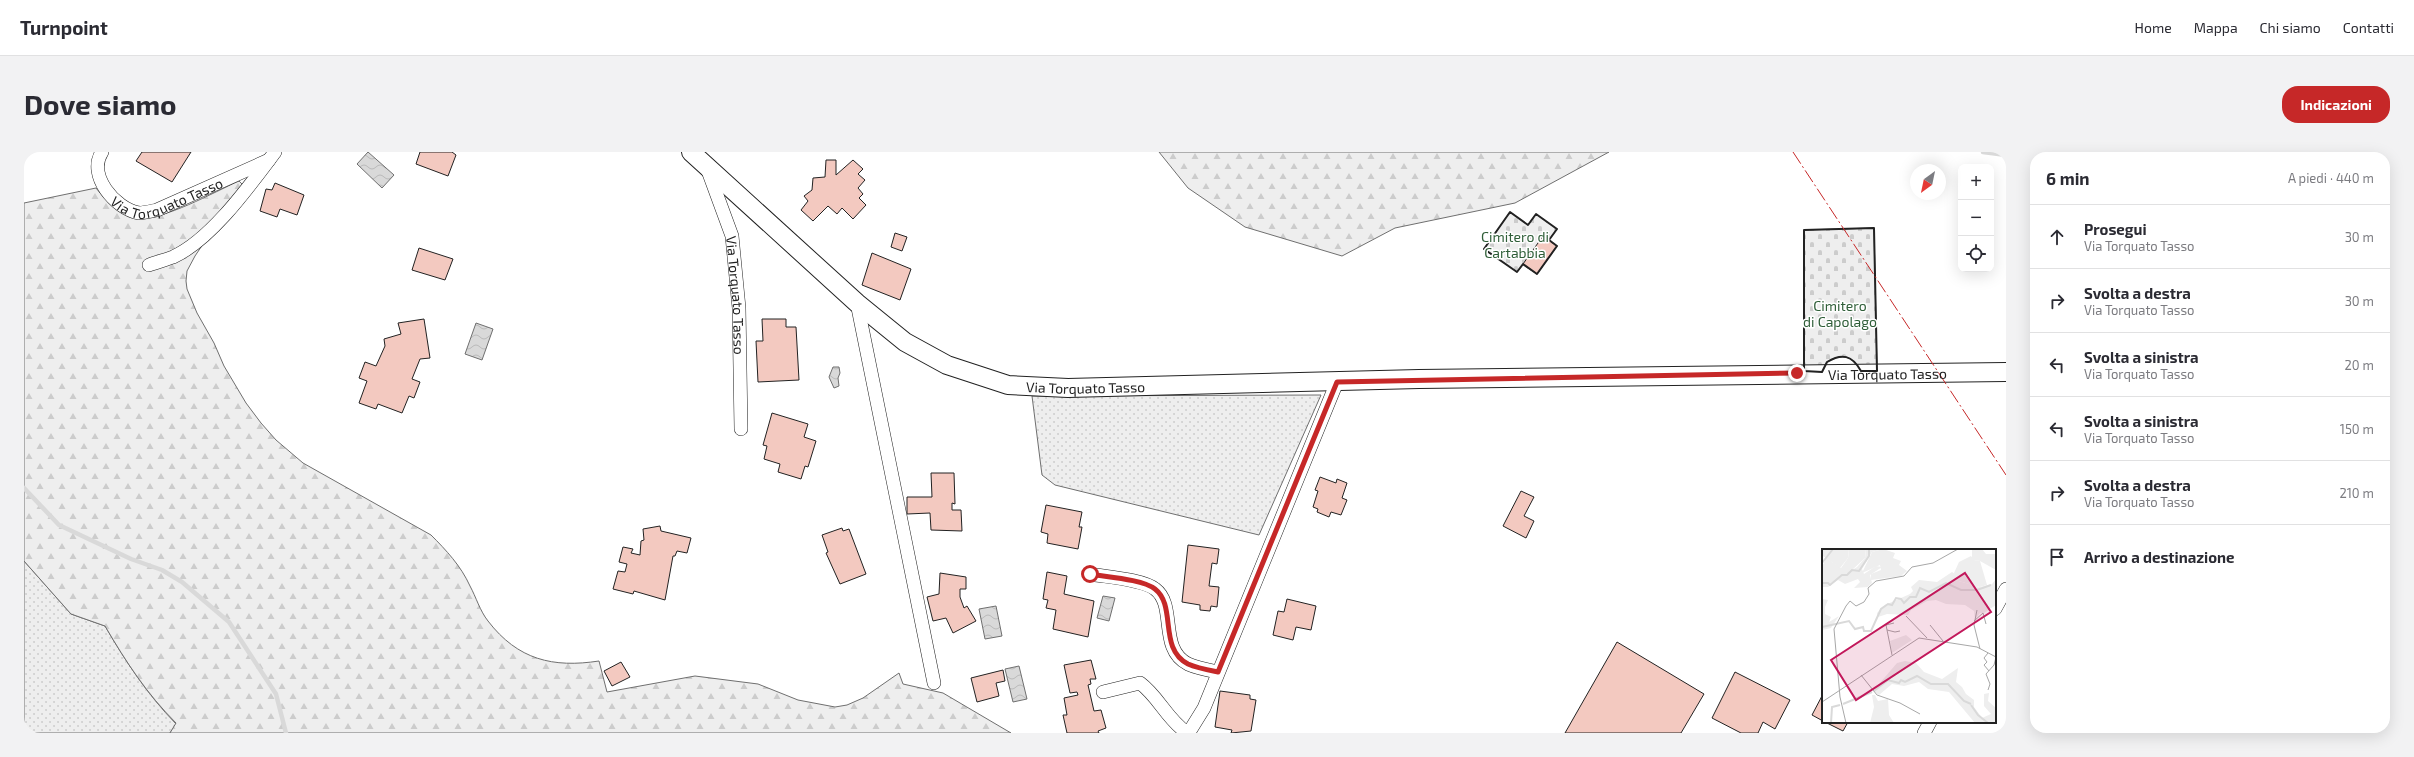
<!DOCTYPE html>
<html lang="it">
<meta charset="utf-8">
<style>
body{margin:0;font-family:"Exo 2",sans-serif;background:#f2f2f3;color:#2b2b33}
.controls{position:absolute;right:12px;top:12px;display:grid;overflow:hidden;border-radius:8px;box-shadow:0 4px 16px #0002}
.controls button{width:36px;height:36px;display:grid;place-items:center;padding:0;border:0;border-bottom:1px solid #e1e1e2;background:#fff;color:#2b2b33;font:20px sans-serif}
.compass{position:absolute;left:1886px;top:12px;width:36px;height:36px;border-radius:50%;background:#fff;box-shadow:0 4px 16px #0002;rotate:213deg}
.stop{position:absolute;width:12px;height:12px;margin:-9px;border:3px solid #c62828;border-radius:50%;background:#fff}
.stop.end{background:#c62828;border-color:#fff;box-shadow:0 1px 4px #0008}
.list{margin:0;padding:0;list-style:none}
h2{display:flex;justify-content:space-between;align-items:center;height:52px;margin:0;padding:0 16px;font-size:17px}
h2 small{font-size:13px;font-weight:400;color:#7c7c81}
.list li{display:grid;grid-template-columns:26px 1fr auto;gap:12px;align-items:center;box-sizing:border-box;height:64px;padding:0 16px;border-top:1px solid #e1e1e2}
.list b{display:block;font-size:15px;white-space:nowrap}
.list p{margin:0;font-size:13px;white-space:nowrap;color:#7c7c81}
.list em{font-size:13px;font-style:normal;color:#7c7c81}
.icon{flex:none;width:22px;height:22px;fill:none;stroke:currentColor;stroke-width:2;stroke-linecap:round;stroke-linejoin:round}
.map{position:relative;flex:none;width:1982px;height:581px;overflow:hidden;border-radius:16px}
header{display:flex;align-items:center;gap:24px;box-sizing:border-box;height:56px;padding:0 20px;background:#fff;border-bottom:1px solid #e1e1e2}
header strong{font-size:19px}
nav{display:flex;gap:22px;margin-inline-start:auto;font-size:14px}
.intro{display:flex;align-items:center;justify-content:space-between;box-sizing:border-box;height:96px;padding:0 24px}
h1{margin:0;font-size:28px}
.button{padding:10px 18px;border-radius:16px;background:#c62828;color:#fff;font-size:14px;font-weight:700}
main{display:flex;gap:24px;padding:0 24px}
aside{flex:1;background:#fff;border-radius:16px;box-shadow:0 4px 16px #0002}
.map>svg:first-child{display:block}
</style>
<header>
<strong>Turnpoint</strong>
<nav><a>Home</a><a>Mappa</a><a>Chi siamo</a><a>Contatti</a></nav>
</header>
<div class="intro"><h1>Dove siamo</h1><a class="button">Indicazioni</a></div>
<main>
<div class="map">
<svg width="1982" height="581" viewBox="0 0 1982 581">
<defs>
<pattern id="grass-dots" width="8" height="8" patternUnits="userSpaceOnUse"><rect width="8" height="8" fill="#eee"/><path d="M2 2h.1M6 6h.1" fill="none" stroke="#ccc" stroke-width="1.8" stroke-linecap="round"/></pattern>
<pattern id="forest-firs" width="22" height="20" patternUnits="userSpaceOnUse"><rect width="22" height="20" fill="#eee"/><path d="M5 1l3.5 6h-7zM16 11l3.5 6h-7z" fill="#ccc"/></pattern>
<pattern id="cemetery-stones" width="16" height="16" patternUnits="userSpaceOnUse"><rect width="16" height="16" fill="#eee"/><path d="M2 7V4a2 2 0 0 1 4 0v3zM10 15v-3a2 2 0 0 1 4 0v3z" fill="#ccc"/></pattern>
<pattern id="water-waves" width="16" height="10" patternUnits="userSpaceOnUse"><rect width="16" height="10" fill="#d9d9d9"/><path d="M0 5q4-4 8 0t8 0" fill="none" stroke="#bababa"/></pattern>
</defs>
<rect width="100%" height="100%" fill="#fff"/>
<path fill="url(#grass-dots)" stroke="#6f6f6f" d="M 1297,243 L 1235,383 L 1031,333 L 1018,323 L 1008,244 Z
M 0,409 L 47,462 L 81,474 C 102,510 123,542 152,572 L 146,581 L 0,581 Z"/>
<path fill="url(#forest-firs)" stroke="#6f6f6f" d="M 1135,0 L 1585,0 L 1491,51 L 1371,76 L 1318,104 L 1221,75 L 1164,36 Z
M 215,29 L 219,33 L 171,104 L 163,119 L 162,129 L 163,137 L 173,161 L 190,191 L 200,214 L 222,251 L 237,271 L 252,288 L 279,311 L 407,383 C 422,398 437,414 446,434 C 452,445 456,459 464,469 C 494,508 529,516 575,509 L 583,540 L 671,524 L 734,532 L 774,548 L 811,555 L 823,553 L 839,546 L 875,521 L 879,532 L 919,541 L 987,581 L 146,581 L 152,571 C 123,542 102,510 81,474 L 47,462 L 0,409 L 0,51 L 72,36 C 82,49 96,64 113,66 C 139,69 190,40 215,29 Z"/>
<path fill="url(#cemetery-stones)" stroke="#6f6f6f" d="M 1486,60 L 1504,73 L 1512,62 L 1533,77 L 1525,88 L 1533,94 L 1513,122 L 1499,113 L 1493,120 L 1460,97 Z
M 1850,76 L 1853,219 L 1837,219 C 1828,203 1818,201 1803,210 L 1798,220 L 1780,219 L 1780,78 Z"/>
<path fill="url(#water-waves)" stroke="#6f6f6f" d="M 344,0 L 370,23 L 358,36 L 333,12 Z
M 452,171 L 469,177 L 458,208 L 441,202 Z
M 809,215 L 815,215 L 816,221 L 814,226 L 815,234 L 810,236 L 805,225 Z
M 1079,444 L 1091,446 L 1085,469 L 1073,466 Z
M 972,454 L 978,484 L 961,487 L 955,457 Z
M 995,514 L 1003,547 L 989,550 L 981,517 Z"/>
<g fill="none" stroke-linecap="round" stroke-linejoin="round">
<path stroke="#d9d9d9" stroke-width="4.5" d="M 1959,0 L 1982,3
M 0,336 L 35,373 L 107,407 L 138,418 L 158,430 L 205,470 L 252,542 L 262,581"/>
</g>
<path fill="#f3c9c0" stroke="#222" d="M 118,0 L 167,0 L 148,30 L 112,9 Z
M 396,0 L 428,0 L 432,3 L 424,24 L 392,12 Z
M 802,8 L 812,8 L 812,23 L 829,8 L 839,17 L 834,22 L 841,28 L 834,36 L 839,42 L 835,46 L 842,53 L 829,67 L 818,56 L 813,62 L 804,54 L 789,69 L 777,58 L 784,49 L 780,44 L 788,38 L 789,26 L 801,25 Z
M 251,31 L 280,43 L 273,63 L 256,57 L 253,65 L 236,59 L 242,37 L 248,38 Z
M 871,81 L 883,85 L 878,99 L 867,95 Z
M 1519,84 L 1533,94 L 1513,122 L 1499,112 Z
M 395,96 L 429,107 L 421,128 L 388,118 Z
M 848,101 L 887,117 L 876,148 L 838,133 Z
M 400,167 L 406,206 L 396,207 L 388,227 L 396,230 L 390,246 L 385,244 L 378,261 L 354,252 L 352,257 L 335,251 L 343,229 L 335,226 L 341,210 L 352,214 L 361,194 L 360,187 L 377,182 L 374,171 Z
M 738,167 L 762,167 L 762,175 L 772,175 L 775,228 L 734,230 L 732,189 L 739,189 Z
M 748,261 L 784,272 L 780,285 L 792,289 L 784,315 L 781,314 L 777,327 L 754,320 L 756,312 L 740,307 L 743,294 L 739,293 Z
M 907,321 L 930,321 L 931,352 L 928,351 L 928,358 L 937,358 L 938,379 L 907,378 L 906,361 L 883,362 L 883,345 L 908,345 Z
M 1296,325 L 1312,331 L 1313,327 L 1323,331 L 1318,346 L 1323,348 L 1317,363 L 1307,360 L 1305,365 L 1293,360 L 1294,357 L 1289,355 L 1294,339 L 1291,338 Z
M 1497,339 L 1510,345 L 1500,364 L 1510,369 L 1502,386 L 1479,374 Z
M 1022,353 L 1058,360 L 1055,375 L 1058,375 L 1054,397 L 1023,391 L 1024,382 L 1017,380 Z
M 636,374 L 637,379 L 667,386 L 663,401 L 653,399 L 651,404 L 649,404 L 641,448 L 610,439 L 609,442 L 589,437 L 594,419 L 601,420 L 603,412 L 595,410 L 599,395 L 609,397 L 607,401 L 616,403 L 617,389 L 620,388 L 619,377 Z
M 818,376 L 819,379 L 825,377 L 842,422 L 816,432 L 802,401 L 804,400 L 798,383 Z
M 1164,393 L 1195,397 L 1193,412 L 1188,411 L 1185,434 L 1195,435 L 1193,455 L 1187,454 L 1186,459 L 1176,458 L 1176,453 L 1158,450 Z
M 1023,420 L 1043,424 L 1040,442 L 1070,449 L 1064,485 L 1029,477 L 1032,458 L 1022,456 L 1024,448 L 1019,447 Z
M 916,421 L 942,425 L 942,437 L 936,437 L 936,445 L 940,456 L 943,454 L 952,469 L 929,481 L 922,466 L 909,469 L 903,445 L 915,442 Z
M 1263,447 L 1292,454 L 1287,478 L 1272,475 L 1269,488 L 1249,483 L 1254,459 L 1260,460 Z
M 1593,490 L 1680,542 L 1657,581 L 1541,581 Z
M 1067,508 L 1072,527 L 1066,527 L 1067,532 L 1064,533 L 1070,559 L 1077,558 L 1082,576 L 1074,579 L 1075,581 L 1043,581 L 1039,563 L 1043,563 L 1040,546 L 1054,543 L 1053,540 L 1046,541 L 1040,513 Z
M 597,510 L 606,525 L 588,534 L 580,519 Z
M 979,518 L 981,529 L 972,531 L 975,544 L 953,550 L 947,526 Z
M 1711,520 L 1766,548 L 1751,577 L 1739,570 L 1734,581 L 1717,581 L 1688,566 Z
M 1196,539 L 1226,543 L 1226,547 L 1232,548 L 1227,579 L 1207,581 L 1208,578 L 1191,575 Z
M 1799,542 L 1799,569 L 1788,563 Z
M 1801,570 L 1824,570 L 1819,579 Z"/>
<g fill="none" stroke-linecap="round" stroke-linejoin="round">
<defs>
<g id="street">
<path id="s1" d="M 78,0 C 63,23 91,57 115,61 C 120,61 128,59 133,58 L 245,8"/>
<path id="s2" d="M 683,16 L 708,84 L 715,156 L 717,277"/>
<path d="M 125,113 C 133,110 141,108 149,105 C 187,88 226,33 251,0"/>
<path d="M 833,151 L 910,531"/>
<path d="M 1066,422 C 1082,425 1118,427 1131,437 C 1153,453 1134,497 1164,512 C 1173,516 1184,518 1194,520"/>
<path d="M 1971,457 L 1982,437"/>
<path d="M 1079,540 L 1116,531 C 1134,544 1143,567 1162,580 L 1167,577 L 1180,556 L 1313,230"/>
<path d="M 1900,581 L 1906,570"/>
</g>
<g id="secondary">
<path id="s3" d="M 667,0 L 833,151 L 881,190 L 923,213 L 984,233 L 1044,236 L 1395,227 L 1982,220"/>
</g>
</defs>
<use href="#street" stroke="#222" stroke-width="14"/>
<use href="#secondary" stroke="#222" stroke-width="20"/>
<use href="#street" stroke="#fff" stroke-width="13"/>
<use href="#secondary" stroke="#fff" stroke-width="18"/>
<path stroke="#222" stroke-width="2" d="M 1486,60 L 1504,73 L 1512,62 L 1533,77 L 1525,88 L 1533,94 L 1513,122 L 1499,112 L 1493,120 L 1460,97 Z
M 1850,76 L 1853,219 L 1837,219 C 1828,203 1818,201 1803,210 L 1798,220 L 1780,219 L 1780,78 Z"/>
<path stroke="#c62828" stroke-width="1" stroke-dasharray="14 3 2 3" stroke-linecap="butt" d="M 1769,0 L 1982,323"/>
</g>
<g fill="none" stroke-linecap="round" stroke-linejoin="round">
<path stroke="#c62828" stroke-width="5" d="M 1066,422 C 1082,425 1118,427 1131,437 C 1153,454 1134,497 1164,512 C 1173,516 1184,518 1194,520 L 1313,230 L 1773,221"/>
</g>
<g text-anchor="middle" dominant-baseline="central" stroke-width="3" stroke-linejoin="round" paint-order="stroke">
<g font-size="14" fill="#222" stroke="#fff">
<text stroke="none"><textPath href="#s1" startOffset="111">Via Torquato Tasso</textPath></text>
<text stroke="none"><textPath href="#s2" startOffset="132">Via Torquato Tasso</textPath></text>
<text stroke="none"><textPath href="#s3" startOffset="1278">Via Torquato Tasso</textPath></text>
<text stroke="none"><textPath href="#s3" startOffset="476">Via Torquato Tasso</textPath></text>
</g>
<g font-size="14" fill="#2f5e38" stroke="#fff">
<text x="1491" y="84">Cimitero di<tspan x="1491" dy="16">Cartabbia</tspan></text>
<text x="1816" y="153">Cimitero<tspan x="1816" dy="16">di Capolago</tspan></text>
</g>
</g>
<g transform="translate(1798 397)">
<rect width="174" height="174" fill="#fff"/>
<path d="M 27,0 L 44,0 L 43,9 L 29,22 L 9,34 L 0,35 L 0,18 L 4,9 L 19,19 L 26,9 ZM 61,0 L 73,4 L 71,9 L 79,12 L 77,16 L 85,22 L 79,27 L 49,31 L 49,25 L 59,21 L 58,16 L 40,24 L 50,3 ZM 149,7 L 152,11 L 158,12 L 165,36 L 158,38 L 133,31 L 132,24 L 137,13 ZM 84,86 L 90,91 L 70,104 L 68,92 Z" fill="#eee"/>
<path d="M 0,0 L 27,0 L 26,9 L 18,19 L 1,7 ZM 44,0 L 61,0 L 50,3 L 40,20 L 42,25 L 54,17 L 60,18 L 48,26 L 50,34 L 46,38 L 32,39 L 38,33 L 36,30 L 23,35 L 16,31 L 6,38 L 0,38 L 0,35 L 9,34 L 35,18 L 43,9 ZM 150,0 L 160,0 L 164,5 L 174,5 L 174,21 L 158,12 L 150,11 ZM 130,23 L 133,25 L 133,31 L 158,38 L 170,35 L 174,30 L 174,56 L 162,64 L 158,64 L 153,71 L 152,62 L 143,56 L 124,55 L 114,51 L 105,52 L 89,61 L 86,66 L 65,65 L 56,68 L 55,64 L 63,56 L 88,45 L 91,42 L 89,38 L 97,31 L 115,33 ZM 0,50 L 6,51 L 3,58 L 3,65 L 9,68 L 7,73 L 17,67 L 9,79 L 0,81 ZM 83,112 L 94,114 L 102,123 L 120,130 L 136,119 L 134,133 L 140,138 L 144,145 L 152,151 L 152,158 L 160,169 L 169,165 L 162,157 L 162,145 L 167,144 L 166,152 L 174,159 L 174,174 L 153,174 L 127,143 L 106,140 L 97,133 L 82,137 L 70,135 L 57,146 L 51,142 L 75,114 ZM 50,146 L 53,146 L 56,152 L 66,150 L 67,166 L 72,174 L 48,174 L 52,158 Z" fill="#eee"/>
<path fill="none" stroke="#d9d9d9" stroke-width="2" d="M 0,14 L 11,0M 0,34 L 6,34 L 8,36 L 20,26 L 25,26 L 30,21 L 37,22 L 47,7 L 47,0M 0,78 L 27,72 L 33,80 L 41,78 L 42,82 L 49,82 L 59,60 L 66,55 L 70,56 L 74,49 L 79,50 L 82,54 L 88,48 L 94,48 L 98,39 L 107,43 L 124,34 L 139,41 L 155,41 L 169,36M 52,142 L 66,131 L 77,134 L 79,131 L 83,133 L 95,127 L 109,135 L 126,135 L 142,152 L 149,155M 21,155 L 50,143M 149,156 L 156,166 L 166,174M 9,174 L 10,158 L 18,156"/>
<path fill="none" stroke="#a7a7a7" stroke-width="1" d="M 155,61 L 152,76 L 158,100M 84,67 L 105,89M 152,72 L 161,64 L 164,75M 108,76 L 121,92M 65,81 L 73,83 L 78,82M 166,104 L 162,109 L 165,113 L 162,116 L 167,122M 70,106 L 64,76 L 72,74M 39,126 L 55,146 L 78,154 L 98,165M 166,141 L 168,135 L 164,125 L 172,116 L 174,108M 0,153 L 97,89 L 155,98 L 174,108M 24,174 L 18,148 L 12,80 L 24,57 L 28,52 L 34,57 L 42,53 L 47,45 L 46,39 L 54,32 L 82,27 L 90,18 L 111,14 L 136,0"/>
<path fill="#c2185b" fill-opacity="0.15" stroke="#c2185b" stroke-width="2" d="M 143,24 L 169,63 L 34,151 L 9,111 Z"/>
<rect width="174" height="174" fill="none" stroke="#222" stroke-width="2"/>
</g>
</svg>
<div class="controls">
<button>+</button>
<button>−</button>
<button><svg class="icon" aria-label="locate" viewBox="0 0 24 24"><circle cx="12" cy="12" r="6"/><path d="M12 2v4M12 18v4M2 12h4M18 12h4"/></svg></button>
</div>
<svg class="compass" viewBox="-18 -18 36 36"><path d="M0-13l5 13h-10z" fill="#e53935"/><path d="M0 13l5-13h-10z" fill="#7c7c81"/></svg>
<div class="stop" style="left:1066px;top:422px"></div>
<div class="stop end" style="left:1773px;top:221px"></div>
</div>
<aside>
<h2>6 min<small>A piedi · 440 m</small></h2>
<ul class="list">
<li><svg class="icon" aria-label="ahead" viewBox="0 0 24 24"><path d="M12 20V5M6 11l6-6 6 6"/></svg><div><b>Prosegui</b><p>Via Torquato Tasso</p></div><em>30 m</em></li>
<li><svg class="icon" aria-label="right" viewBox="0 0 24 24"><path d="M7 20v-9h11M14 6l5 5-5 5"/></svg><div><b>Svolta a destra</b><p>Via Torquato Tasso</p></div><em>30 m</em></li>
<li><svg class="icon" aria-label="left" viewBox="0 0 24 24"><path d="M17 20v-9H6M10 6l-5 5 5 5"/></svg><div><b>Svolta a sinistra</b><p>Via Torquato Tasso</p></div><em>20 m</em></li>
<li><svg class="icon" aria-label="left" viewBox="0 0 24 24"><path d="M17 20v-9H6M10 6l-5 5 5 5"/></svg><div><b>Svolta a sinistra</b><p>Via Torquato Tasso</p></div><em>150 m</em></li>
<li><svg class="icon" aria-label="right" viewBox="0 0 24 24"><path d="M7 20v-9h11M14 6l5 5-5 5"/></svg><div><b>Svolta a destra</b><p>Via Torquato Tasso</p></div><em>210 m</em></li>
<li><svg class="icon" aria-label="arrive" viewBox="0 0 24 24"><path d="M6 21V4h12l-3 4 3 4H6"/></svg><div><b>Arrivo a destinazione</b></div></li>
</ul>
</aside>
</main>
